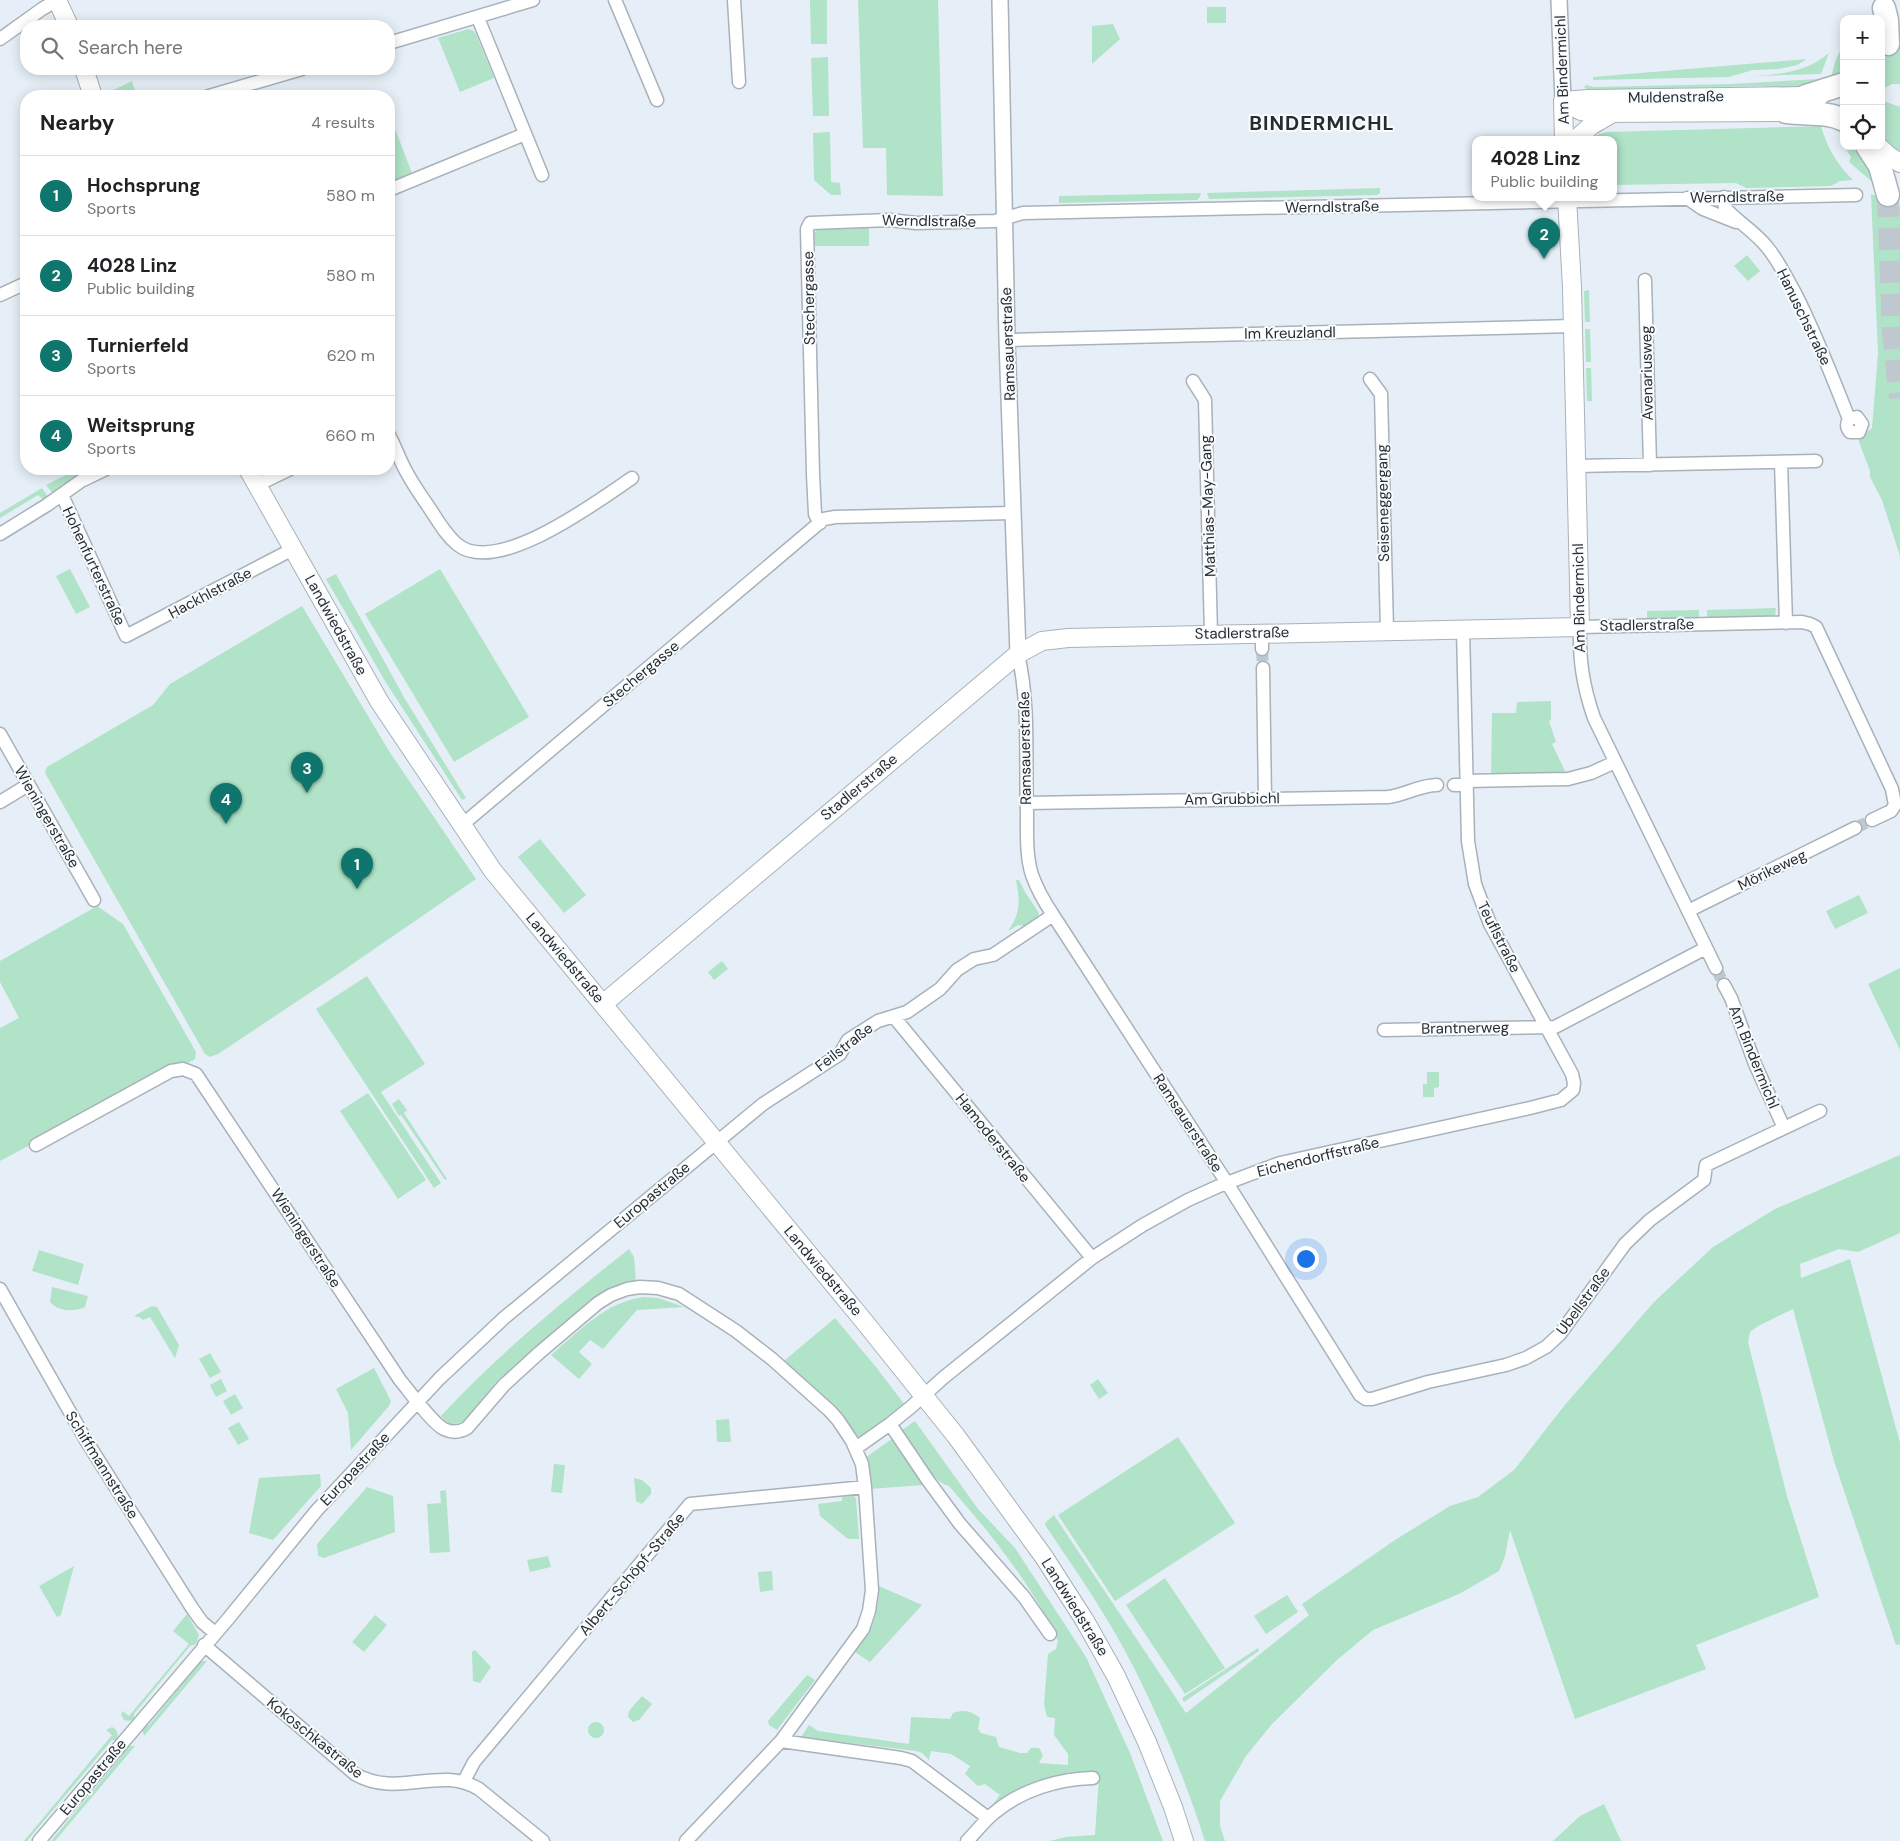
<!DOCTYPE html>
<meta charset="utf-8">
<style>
body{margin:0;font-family:"DM Sans",sans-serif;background:#f6f6f6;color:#202124}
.controls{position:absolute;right:15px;top:15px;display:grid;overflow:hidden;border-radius:10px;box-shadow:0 2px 12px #0003}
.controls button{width:45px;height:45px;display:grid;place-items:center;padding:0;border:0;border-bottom:1px solid #e0e0e0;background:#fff;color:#202124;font:25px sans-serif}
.you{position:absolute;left:1305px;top:1258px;width:18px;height:18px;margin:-12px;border:4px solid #fff;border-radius:50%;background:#1a73e8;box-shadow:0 0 0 8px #1a73e833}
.badge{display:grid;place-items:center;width:32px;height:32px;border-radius:50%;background:#0f766e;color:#fff;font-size:16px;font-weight:700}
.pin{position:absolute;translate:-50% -41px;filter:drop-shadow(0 1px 2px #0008)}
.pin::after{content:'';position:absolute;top:26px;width:18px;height:15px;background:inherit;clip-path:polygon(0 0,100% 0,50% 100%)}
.popup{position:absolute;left:1472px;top:136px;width:145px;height:65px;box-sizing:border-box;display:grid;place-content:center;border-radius:10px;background:#fff;filter:drop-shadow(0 1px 4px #0005);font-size:16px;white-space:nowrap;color:#757577}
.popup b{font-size:19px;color:#202124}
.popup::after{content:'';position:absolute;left:50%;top:100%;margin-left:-10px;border:10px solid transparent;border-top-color:#fff}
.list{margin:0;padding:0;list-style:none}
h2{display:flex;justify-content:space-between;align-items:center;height:65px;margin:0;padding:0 20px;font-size:21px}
h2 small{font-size:16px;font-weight:400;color:#757577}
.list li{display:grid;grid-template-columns:32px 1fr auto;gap:15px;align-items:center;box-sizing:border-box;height:80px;padding:0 20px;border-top:1px solid #e0e0e0}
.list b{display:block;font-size:19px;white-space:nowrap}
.list p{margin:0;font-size:16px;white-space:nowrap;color:#757577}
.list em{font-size:16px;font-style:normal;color:#757577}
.icon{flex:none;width:28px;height:28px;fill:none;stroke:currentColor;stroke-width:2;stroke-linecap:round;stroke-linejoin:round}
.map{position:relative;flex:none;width:1900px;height:1841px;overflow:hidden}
.search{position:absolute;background:#fff;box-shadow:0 2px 12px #0003;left:20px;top:20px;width:375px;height:55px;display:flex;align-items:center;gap:12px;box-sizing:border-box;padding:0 18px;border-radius:20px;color:#757577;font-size:19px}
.panel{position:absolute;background:#fff;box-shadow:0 2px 12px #0003;left:20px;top:90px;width:375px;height:385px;border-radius:20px}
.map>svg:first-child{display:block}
</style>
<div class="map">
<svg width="1900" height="1841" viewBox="0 0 1900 1841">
<rect width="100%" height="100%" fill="#e6eff7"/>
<path fill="#b0e3c7" d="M 810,0 L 827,0 L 827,44 L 811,44 Z
M 858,0 L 938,0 L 943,196 L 887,195 L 886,148 L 863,148 Z
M 1207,7 L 1226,7 L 1226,23 L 1207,23 Z
M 1113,24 L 1120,39 L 1092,64 L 1092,26 Z
M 468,29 L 474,31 L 476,34 L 494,78 L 460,92 L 438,38 Z
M 1844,43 L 1844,77 L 1831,77 L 1836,59 Z
M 1900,46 L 1900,84 L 1892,84 L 1881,90 L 1881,62 L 1888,54 Z
M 1829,53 L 1821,74 L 1753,76 C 1781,74 1807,72 1829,53 Z
M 828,57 L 829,116 L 813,116 L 811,58 Z
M 1807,59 L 1797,65 L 1779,69 L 1753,70 L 1729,77 L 1593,80 L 1593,77 Z
M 1818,79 L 1818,86 L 1798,88 L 1761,86 L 1591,90 L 1584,88 L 1586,85 L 1594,87 L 1731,84 Z
M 132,81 L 137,96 L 108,96 L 107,93 Z
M 1881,102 L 1886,102 L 1900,107 L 1900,154 L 1888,146 L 1881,138 Z
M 389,116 L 390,116 L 412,173 L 389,183 Z
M 1821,126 C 1827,148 1837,164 1853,180 L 1840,181 L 1831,186 L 1746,188 L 1736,183 L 1613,185 L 1613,140 L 1591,140 L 1597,135 L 1607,132 Z
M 830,132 L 831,182 L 840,183 L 841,195 L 831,195 L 814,180 L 813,133 Z
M 1844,146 L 1863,146 L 1877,186 L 1849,162 L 1851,157 Z
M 1380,188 L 1380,193 L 1377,195 L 1209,199 L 1207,193 Z
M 1201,193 L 1200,197 L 1197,200 L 1059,203 L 1059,196 Z
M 1871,194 L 1900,207 L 1900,556 L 1882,500 L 1870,477 L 1870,471 L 1859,442 L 1859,438 L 1872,428 L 1878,353 Z
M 869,225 L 869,246 L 815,246 L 814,234 L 819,226 Z
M 1747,255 L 1760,271 L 1748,281 L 1734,266 Z
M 1589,290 L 1590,322 L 1585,322 L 1584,291 Z
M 1585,329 L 1590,329 L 1591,362 L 1586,362 Z
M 1586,368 L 1591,368 L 1592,401 L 1587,401 Z
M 78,469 L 88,469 L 74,477 L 53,494 L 46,485 Z
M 42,488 L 49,498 L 45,501 L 38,495 L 0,518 L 0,513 Z
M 70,569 L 90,607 L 76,614 L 56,576 Z
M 440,569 L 529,717 L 454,762 L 365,614 Z
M 336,574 L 405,699 L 466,798 L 462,800 L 385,681 L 326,579 Z
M 302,606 L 389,751 L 476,879 L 338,974 L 218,1054 L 210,1057 L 205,1054 L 45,773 L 47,767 L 153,705 L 170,684 Z
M 1776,608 L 1775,618 L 1707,619 L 1707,610 Z
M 1699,610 L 1699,619 L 1647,620 L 1647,611 Z
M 1551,701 L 1551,720 L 1549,721 L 1556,742 L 1552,744 L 1567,775 L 1491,775 L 1492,713 L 1516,713 L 1517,702 Z
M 540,839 L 586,895 L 564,913 L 518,857 Z
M 1016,880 L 1019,880 L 1025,892 L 1039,913 L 1037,920 L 1029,927 L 1018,925 L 1008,931 C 1021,912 1020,902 1016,880 Z
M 1859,895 L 1868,913 L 1835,929 L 1826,911 Z
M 97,906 L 123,924 L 196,1052 L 195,1059 L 188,1063 L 176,1063 L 107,1104 L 0,1161 L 0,1028 L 19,1018 L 0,982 L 0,961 Z
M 722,961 L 728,969 L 714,980 L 708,972 Z
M 1900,968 L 1900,1050 L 1868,984 Z
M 367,976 L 425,1064 L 381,1092 L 441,1183 L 434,1188 L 316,1009 Z
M 1427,1072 L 1439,1072 L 1439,1087 L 1434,1088 L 1434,1097 L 1423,1097 L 1423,1084 L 1427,1084 Z
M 368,1093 L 426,1180 L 398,1199 L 340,1111 Z
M 399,1099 L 407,1110 L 404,1113 L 447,1179 L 445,1180 L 401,1115 L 399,1116 L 392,1104 Z
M 1900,1155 L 1900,1233 L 1858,1252 L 1839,1249 L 1800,1264 L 1801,1278 L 1850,1259 L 1900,1443 L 1900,1644 L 1896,1645 L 1834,1461 L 1793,1309 L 1758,1326 L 1750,1332 L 1748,1342 L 1787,1496 L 1819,1597 L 1696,1645 L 1706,1669 L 1575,1719 L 1510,1530 L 1505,1556 L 1499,1571 L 1459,1594 L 1373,1630 L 1337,1660 L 1272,1724 L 1246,1756 L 1220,1801 L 1220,1826 L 1225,1841 L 1205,1841 C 1186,1782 1162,1723 1134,1668 C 1109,1618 1076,1571 1045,1525 L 1046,1522 L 1054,1515 L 1186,1713 L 1309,1615 L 1302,1604 L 1395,1540 L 1450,1506 L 1478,1497 L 1514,1470 L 1564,1406 L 1654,1302 L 1713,1247 L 1775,1209 Z
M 629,1249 L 634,1257 L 636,1282 L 616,1286 L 602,1293 L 498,1380 L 465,1420 C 455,1426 448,1425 441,1416 C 498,1354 563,1301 629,1249 Z
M 39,1250 L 84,1264 L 78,1285 L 32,1271 Z
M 52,1287 L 88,1296 L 85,1307 C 74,1312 59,1312 50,1302 Z
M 643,1297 L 658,1298 L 684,1307 L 637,1310 L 603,1349 L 590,1340 L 579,1352 L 592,1364 L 579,1379 L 551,1355 C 579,1331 606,1302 643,1297 Z
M 152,1306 L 157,1307 L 179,1345 L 175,1358 L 150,1317 L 143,1320 L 141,1318 L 134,1316 Z
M 835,1318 L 876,1367 L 905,1405 L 863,1437 L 855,1435 L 832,1405 L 784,1361 Z
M 210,1353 L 221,1372 L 210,1378 L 199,1359 Z
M 374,1368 L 391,1401 L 389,1406 L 351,1450 L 348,1413 L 336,1389 Z
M 221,1379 L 227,1391 L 216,1397 L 210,1385 Z
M 1098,1379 L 1108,1393 L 1099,1399 L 1090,1385 Z
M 235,1394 L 243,1408 L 231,1415 L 223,1401 Z
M 729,1419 L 731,1442 L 717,1442 L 716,1420 Z
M 915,1421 L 978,1509 L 1015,1548 L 1086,1657 L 1130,1753 L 1163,1841 L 1050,1841 L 1066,1837 L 1095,1835 L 1099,1776 L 1085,1774 L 990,1808 L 1000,1795 L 985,1784 L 978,1786 L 965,1774 L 970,1766 L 951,1754 L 931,1751 L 929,1760 L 922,1753 L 916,1751 L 801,1737 L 809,1725 L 818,1731 L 909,1744 L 911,1717 L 950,1719 L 953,1713 C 963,1709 972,1711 980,1718 L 978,1729 L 981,1733 L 996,1737 L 999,1747 L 1020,1753 L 1027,1753 L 1031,1748 L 1039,1748 L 1043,1755 L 1039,1763 L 1068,1765 L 1068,1754 L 1054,1735 L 1055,1718 L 1047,1717 L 1044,1704 L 1048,1654 L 1056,1649 L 1058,1641 C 1031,1583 991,1534 949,1486 C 932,1483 912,1445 902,1430 Z
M 239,1422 L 249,1439 L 238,1445 L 228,1428 Z
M 1178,1437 L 1235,1523 L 1115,1601 L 1058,1515 Z
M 893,1438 L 924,1483 L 923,1485 L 869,1489 L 865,1458 Z
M 554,1464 L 565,1465 L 562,1493 L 551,1492 Z
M 320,1474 L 321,1486 L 273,1540 L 249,1533 L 259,1478 Z
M 634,1478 L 642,1480 L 651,1488 L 651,1494 L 642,1504 L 636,1501 Z
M 367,1487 L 393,1496 L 395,1532 L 324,1558 L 318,1556 L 317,1544 Z
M 446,1490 L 450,1552 L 430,1553 L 427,1504 L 441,1503 L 440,1491 Z
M 853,1495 L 856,1498 L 859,1539 L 848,1539 L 820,1516 L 818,1504 L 842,1501 L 842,1496 Z
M 548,1556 L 551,1567 L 530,1572 L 527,1560 Z
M 74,1566 L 61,1615 L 57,1617 L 39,1586 Z
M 772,1571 L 773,1590 L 760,1592 L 758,1572 Z
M 1165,1578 L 1225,1668 L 1185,1694 L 1126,1605 Z
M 879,1586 L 922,1605 L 870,1662 L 855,1652 C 873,1628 878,1617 879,1586 Z
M 1287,1595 L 1298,1612 L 1266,1634 L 1254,1616 Z
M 187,1614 L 199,1635 L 196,1644 L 190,1646 L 134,1714 L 134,1719 L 129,1721 L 124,1720 L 121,1714 L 123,1711 L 129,1716 L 189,1644 L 173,1631 Z
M 375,1615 L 387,1625 L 364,1652 L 352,1642 Z
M 1258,1648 L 1259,1651 L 1184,1702 L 1182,1698 Z
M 475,1650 L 491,1667 L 480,1683 L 473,1681 L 472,1652 Z
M 203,1661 L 207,1661 L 144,1736 L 142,1729 L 143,1725 L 149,1725 L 193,1671 L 194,1665 L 197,1662 Z
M 807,1675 L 815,1680 L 777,1730 L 769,1725 L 768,1721 Z
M 642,1696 L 652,1704 L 639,1720 L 633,1722 L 628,1717 L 629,1711 Z
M588 1730a8 8 0 1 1 16 0a8 8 0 1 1-16 0Z
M 112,1727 C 118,1730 119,1735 116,1741 L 112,1740 L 27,1841 L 24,1841 L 112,1735 L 106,1730 Z
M 131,1746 L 135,1746 L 55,1841 L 51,1841 L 121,1757 C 122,1750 125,1747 131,1746 Z
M 1604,1804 L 1621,1841 L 1553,1841 L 1580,1816 Z"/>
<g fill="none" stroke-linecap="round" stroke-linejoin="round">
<path stroke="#c0c8cf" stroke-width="12" stroke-dasharray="12 6" stroke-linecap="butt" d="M 1262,649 L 1263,668
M 1855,828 L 1872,820
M 1716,968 L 1724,985"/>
<path stroke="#c0c8cf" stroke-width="22" stroke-dasharray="22 11" stroke-linecap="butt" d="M 1888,195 L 1893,333 L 1900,398"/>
<defs>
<path id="minor" d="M 615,0 L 657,100
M 734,0 L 739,82
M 478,18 L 542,175
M 0,39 L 42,9 L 57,0
M 389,43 L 533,0
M 209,96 L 302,69
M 389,190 L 525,134
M 1724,197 L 1725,208 C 1738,222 1755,232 1767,247 C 1778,260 1786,277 1795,293 C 1816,334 1832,376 1849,419 C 1846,424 1846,427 1850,432 L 1859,432 L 1862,424 L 1857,417 L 1849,419
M 1687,198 L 1703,209 L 1736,222
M 1645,280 L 1650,465
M 0,295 L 26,283
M 1007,340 L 1573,326
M 1370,379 L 1381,394 L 1387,630
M 1193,381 L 1205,400 L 1211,634
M 389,435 C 396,448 400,461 407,473 C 415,488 425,501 434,515 C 441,526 448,537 458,545 C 498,576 598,501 632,478
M 1781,462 L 1786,623
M 1577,466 L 1816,461
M 257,485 L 290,469
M 62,495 L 126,636 L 293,549
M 820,523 L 815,514 L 813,474 L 807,229 L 810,223 L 890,220 L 916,223 L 995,221 L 1023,213 L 1856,195
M 0,534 L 47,505 L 81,481 L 106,469
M 1262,633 L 1262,649
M 1018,654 C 1030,706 1025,761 1027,814 C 1027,834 1026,856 1032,875 C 1037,889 1045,903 1053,915 L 1227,1183 L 1360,1395 L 1366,1399 L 1372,1399 L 1428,1382 L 1506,1365 L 1526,1358 L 1546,1347 L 1560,1334 L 1625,1244 L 1650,1220 L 1704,1180 L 1706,1165 L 1820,1111
M 1263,668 L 1265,799
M 0,734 L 94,900
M 1466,781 L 1568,779 L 1591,773 L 1615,762
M 1454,785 L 1466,785
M 0,802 L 28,785
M 1026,803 L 1388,797 C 1405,795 1420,785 1437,785
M 462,825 L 824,519 L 835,517 L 1013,513
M 1688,911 L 1855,828
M 1716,968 L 1594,718 C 1583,686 1579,660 1580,627 L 1802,622 L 1810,624 L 1816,627 L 1892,789 L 1895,805 L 1891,811 L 1872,820
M 1724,985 L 1731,998 L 1755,1064 L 1784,1128
M 894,1017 L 1092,1258
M 1384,1030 L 1555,1027 L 1706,948
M 36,1145 L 171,1071 L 183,1069 L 196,1074 L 400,1380 C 410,1392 432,1423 444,1429 C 452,1433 460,1432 467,1428 L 504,1385 L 539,1353 L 598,1303 L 611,1295 L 627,1289 L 640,1287 L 658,1288 L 679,1294 L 736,1331 L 772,1359 L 830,1411 L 838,1420 L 852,1441 L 862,1464 L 865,1487 L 872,1590 L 869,1611 L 863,1629 L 781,1741 L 686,1841
M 0,1289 L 87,1442 L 192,1608 L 202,1622 L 215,1633
M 856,1448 L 890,1424
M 1050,1634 L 1024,1597 L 960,1524 L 927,1479 L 890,1424 L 911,1407 L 943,1378 L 1092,1258 L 1143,1225 L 1188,1200 L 1219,1186 L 1280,1163 L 1530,1108 L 1561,1100 L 1573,1090 L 1574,1083 L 1572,1074 L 1490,924 L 1475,884 L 1468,841 L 1463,629
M 204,1645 L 355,1774 C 398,1799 439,1765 479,1789 L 543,1841
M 781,1741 L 901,1758 L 912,1761 L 988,1818
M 464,1781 L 474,1762 L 690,1504 L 865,1487
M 39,1841 L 228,1619 L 317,1510 L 440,1378 L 504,1318 L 763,1104 L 840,1054 L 848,1040 L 878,1021 L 907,1012 L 940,989 L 957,970 L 974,959 L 993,955 L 1053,915
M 967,1841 C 976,1832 984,1821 994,1813 C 1021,1790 1058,1779 1093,1778"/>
<path id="tertiary" d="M 1000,0 L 1007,340 L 1018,654
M 1559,0 L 1563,101"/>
<path id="secondary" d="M 57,0 L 69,26
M 84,69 L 93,96
M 1563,101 L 1581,111 L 1597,113 L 1786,112 L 1798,109
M 1563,101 L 1588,99 L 1806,96 L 1819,97
M 1563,101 L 1564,140
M 1575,140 L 1592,125 L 1611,114
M 1878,146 L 1889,156 L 1900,163
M 248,469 L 379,701 L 493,871 L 863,1320 L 956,1436 L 1044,1557 L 1085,1621 L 1116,1676 L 1147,1742 L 1173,1807 L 1184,1841
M 603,1004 L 1018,654 L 1042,641 L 1068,638 L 1580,627 L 1572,287 L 1567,198"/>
<path id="motorway" d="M 1884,8 L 1887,20 L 1888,44
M 1806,96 L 1844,84
M 1786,112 C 1805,115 1826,111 1844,120
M 1867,146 L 1880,166 L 1888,195"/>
</defs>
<use href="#minor" stroke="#a9b1b9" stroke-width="15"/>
<use href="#tertiary" stroke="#a9b1b9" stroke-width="18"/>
<use href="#secondary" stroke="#a9b1b9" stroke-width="20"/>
<use href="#motorway" stroke="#a9b1b9" stroke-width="25"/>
<use href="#minor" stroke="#fff" stroke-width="12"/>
<use href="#tertiary" stroke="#fff" stroke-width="15"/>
<use href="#secondary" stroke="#fff" stroke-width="18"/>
<use href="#motorway" stroke="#fff" stroke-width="22"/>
</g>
<g text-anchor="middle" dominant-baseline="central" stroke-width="4" stroke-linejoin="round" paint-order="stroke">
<g font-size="15" fill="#282c2f" stroke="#f8fcff">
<text transform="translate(1562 70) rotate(-92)">Am Bindermichl</text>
<text transform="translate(1676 97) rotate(-1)">Muldenstraße</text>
<text transform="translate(1737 197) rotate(-1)">Werndlstraße</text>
<text transform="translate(1332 207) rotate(-1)">Werndlstraße</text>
<text transform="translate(929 221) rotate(1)">Werndlstraße</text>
<text transform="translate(809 298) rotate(-91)">Stechergasse</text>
<text transform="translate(1804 317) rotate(64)">Hanuschstraße</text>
<text transform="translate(1290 333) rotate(-1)">Im Kreuzlandl</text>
<text transform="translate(1008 344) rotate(-92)">Ramsauerstraße</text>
<text transform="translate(1647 373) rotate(-91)">Avenariusweg</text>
<text transform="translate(1383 503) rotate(-91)">Seiseneggergang</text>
<text transform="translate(1208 506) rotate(-92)">Matthias-May-Gang</text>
<text transform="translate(94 566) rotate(65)">Hohenfurterstraße</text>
<text transform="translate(210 593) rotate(-28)">Hackhlstraße</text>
<text transform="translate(1579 598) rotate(-91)">Am Bindermichl</text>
<text transform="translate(336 625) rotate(61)">Landwiedstraße</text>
<text transform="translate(1647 625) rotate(-1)">Stadlerstraße</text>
<text transform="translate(1242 633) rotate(-1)">Stadlerstraße</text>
<text transform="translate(641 674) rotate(-40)">Stechergasse</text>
<text transform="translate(1025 748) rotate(-91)">Ramsauerstraße</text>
<text transform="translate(859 787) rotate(-40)">Stadlerstraße</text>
<text transform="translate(1232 799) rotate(-1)">Am Grubbichl</text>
<text transform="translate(47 817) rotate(60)">Wieningerstraße</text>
<text transform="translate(1772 870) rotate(-26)">Mörikeweg</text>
<text transform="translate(1499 937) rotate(63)">Teuflstraße</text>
<text transform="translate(565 958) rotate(50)">Landwiedstraße</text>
<text transform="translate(1465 1028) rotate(-1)">Brantnerweg</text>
<text transform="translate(844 1047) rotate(-38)">Feilstraße</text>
<text transform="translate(1754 1057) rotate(68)">Am Bindermichl</text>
<text transform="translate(1188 1123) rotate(57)">Ramsauerstraße</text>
<text transform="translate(993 1138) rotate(51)">Hamoderstraße</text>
<text transform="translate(1318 1157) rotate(-14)">Eichendorffstraße</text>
<text transform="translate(652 1195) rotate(-40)">Europastraße</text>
<text transform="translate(306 1238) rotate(57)">Wieningerstraße</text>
<text transform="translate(823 1271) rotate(50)">Landwiedstraße</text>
<text transform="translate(1583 1301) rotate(-54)">Ubellstraße</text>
<text transform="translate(102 1465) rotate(58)">Schiffmannstraße</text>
<text transform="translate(355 1469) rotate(-47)">Europastraße</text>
<text transform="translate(632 1574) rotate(-50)">Albert-Schöpf-Straße</text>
<text transform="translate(1075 1607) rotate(58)">Landwiedstraße</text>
<text transform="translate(315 1738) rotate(39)">Kokoschkastraße</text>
<text transform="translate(93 1777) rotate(-50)">Europastraße</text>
</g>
<g font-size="20" font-weight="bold" letter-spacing="1" fill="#282c2f" stroke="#f8fcff">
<text x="1322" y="123">BINDERMICHL</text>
</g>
</g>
</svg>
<div class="controls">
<button>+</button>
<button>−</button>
<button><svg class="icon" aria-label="locate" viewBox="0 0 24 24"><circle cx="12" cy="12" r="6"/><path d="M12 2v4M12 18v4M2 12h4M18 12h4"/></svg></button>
</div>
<div class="you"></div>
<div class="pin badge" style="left:357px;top:889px">1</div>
<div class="pin badge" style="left:1544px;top:259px">2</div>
<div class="popup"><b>4028 Linz</b>Public building</div>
<div class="pin badge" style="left:307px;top:793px">3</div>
<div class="pin badge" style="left:226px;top:824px">4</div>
<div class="search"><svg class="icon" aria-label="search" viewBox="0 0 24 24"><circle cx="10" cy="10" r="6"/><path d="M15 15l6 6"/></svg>Search here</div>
<section class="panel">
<h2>Nearby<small>4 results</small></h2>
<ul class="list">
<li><span class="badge">1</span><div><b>Hochsprung</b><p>Sports</p></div><em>580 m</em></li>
<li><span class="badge">2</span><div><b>4028 Linz</b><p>Public building</p></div><em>580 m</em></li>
<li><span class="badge">3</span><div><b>Turnierfeld</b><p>Sports</p></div><em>620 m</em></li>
<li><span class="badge">4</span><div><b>Weitsprung</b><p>Sports</p></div><em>660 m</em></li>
</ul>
</section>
</div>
